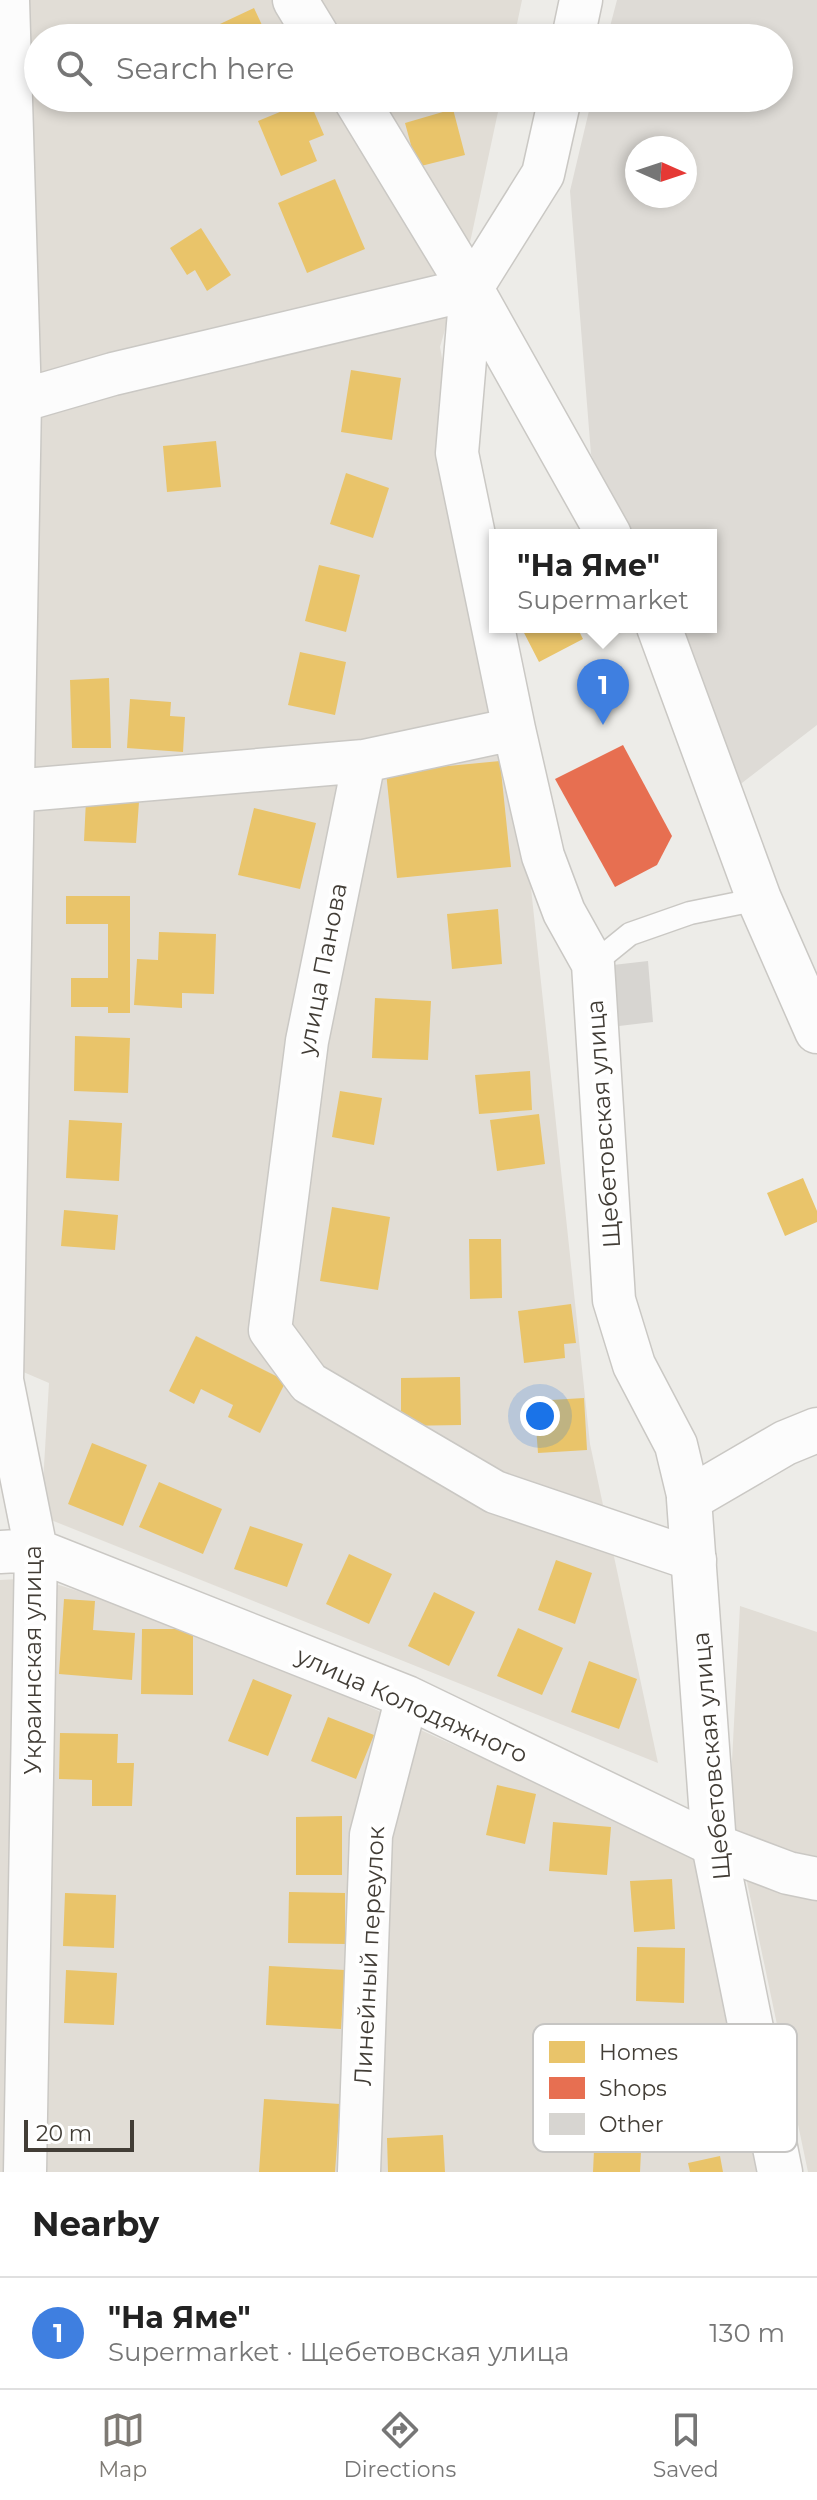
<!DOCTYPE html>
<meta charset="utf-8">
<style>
body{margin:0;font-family:Montserrat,sans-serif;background:#f2f2f2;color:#222}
.compass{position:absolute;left:625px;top:136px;width:72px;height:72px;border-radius:50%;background:#fff;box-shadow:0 4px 12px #0003;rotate:93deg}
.scale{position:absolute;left:24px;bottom:20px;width:110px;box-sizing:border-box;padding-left:8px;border:4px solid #423d36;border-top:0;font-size:22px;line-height:28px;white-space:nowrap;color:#423d36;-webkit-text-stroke:6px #fff;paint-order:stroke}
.you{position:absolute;left:540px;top:1416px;width:28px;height:28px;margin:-20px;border:6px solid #fff;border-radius:50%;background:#1a73e8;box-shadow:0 0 0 12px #1a73e833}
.badge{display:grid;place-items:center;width:52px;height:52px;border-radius:50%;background:#7e7a74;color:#fff;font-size:26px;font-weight:700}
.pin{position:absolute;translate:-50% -66px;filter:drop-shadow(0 2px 4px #0008)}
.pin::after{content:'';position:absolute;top:42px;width:28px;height:24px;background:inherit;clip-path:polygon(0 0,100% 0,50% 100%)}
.popup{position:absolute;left:489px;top:529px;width:228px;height:104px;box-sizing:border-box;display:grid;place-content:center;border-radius:0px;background:#fff;filter:drop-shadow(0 2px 6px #0005);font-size:26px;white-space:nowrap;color:#767676}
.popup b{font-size:30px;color:#222}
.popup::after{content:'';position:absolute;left:50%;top:100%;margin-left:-16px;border:16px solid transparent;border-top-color:#fff}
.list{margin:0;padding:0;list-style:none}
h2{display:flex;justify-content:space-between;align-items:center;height:104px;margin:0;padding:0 32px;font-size:34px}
h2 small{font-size:26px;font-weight:400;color:#767676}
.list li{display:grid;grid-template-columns:52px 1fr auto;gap:24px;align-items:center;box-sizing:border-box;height:112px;padding:0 32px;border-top:2px solid #e0e0e0}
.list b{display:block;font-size:30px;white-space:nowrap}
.list p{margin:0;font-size:26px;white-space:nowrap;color:#767676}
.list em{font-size:26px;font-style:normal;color:#767676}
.icon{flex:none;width:44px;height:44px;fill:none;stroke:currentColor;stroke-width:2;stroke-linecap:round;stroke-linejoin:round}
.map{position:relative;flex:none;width:817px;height:2172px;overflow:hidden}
.search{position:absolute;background:#fff;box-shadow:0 4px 12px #0003;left:24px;right:24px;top:24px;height:88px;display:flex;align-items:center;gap:20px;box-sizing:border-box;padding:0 28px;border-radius:44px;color:#767676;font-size:30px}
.sheet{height:216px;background:#fff}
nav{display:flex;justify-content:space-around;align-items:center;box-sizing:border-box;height:112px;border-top:2px solid #e0e0e0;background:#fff;font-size:22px;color:#767676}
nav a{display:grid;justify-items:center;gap:4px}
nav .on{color:#7e7a74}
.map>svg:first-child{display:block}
</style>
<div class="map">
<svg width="817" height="2172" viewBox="0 0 817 2172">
<rect width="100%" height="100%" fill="#edece8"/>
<path fill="#e1ddd6" d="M 0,0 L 522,0 L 514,38 L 38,38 L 38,98 L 501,98 L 471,238 L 440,347 L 522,803 L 590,1444 L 658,1763 L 41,1516 L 49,1383 L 0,1362 Z
M 37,1578 L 198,1629 L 703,1858 L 762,2172 L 0,2172 L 0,1580 Z
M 740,1606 L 817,1632 L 817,2172 L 808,2172 L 730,1801 Z"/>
<path fill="#dedbd6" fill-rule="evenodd" d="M 617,0 L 817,0 L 817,725 L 738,786 L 668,627 L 711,627 L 711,535 L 627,535 L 591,454 L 570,191 L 592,98 L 779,98 L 779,38 L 607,38 ZM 637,148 L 685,148 L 685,196 L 637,196 Z"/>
<path fill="#e9c46a" d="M 254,8 L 268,38 L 208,38 L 205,31 Z
M 309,100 L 324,135 L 309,141 L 317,161 L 281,176 L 258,121 Z
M 453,109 L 465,155 L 417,167 L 405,123 Z
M 335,179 L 365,249 L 307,273 L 278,203 Z
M 201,228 L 231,275 L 207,291 L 195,270 L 187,275 L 170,248 Z
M 351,370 L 401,378 L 392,440 L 341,432 Z
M 216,441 L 221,487 L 167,492 L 163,446 Z
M 346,473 L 389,488 L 373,538 L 330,524 Z
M 319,565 L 360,575 L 346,632 L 305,621 Z
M 521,627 L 577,627 L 583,639 L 539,662 Z
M 300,652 L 346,662 L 335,715 L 288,705 Z
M 109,678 L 111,748 L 72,748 L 70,680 Z
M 130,699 L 171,702 L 170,716 L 185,717 L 183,752 L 127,748 Z
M 500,761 L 511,867 L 397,878 L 386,772 Z
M 86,800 L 139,802 L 136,843 L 84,841 Z
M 254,808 L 316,823 L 300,889 L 238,875 Z
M 66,896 L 130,896 L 130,1013 L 108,1013 L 108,1007 L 71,1007 L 71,978 L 108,978 L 108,924 L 66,924 Z
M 498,909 L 502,964 L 452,969 L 447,914 Z
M 159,932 L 216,934 L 214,994 L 182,993 L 182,1008 L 134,1005 L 137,959 L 158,960 Z
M 375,998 L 431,1001 L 428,1060 L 372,1058 Z
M 75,1036 L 130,1038 L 128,1093 L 74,1091 Z
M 530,1071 L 532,1110 L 479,1114 L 475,1075 Z
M 340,1091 L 382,1098 L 374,1145 L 332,1137 Z
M 539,1114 L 545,1164 L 497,1171 L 490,1120 Z
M 69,1120 L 122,1123 L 119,1181 L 66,1178 Z
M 803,1178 L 817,1211 L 817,1222 L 785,1236 L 767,1193 Z
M 332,1207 L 390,1217 L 378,1290 L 320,1281 Z
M 64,1210 L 118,1215 L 115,1250 L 61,1246 Z
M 469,1239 L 501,1239 L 502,1298 L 470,1299 Z
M 571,1304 L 576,1343 L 564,1344 L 565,1358 L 524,1363 L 518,1311 Z
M 196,1336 L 286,1381 L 260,1433 L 228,1417 L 233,1405 L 201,1389 L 194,1404 L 169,1391 Z
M 460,1377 L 461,1425 L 401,1426 L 401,1378 Z
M 584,1398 L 587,1450 L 538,1453 L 534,1401 Z
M 92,1443 L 147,1465 L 123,1526 L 68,1504 Z
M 159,1482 L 222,1509 L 203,1554 L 139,1527 Z
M 250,1526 L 303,1544 L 287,1587 L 234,1569 Z
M 349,1554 L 392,1574 L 369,1624 L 326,1604 Z
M 556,1560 L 592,1573 L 575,1624 L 538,1610 Z
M 434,1592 L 475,1612 L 449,1666 L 408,1646 Z
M 64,1599 L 95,1601 L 93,1630 L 135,1633 L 132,1680 L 59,1674 Z
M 518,1628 L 563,1648 L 542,1695 L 497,1676 Z
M 142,1629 L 193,1629 L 193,1695 L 141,1694 Z
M 589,1661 L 637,1679 L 619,1729 L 571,1712 Z
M 253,1679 L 292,1695 L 268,1756 L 228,1741 Z
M 328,1717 L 374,1735 L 356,1779 L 311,1761 Z
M 60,1733 L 118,1734 L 117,1763 L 134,1763 L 132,1806 L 92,1806 L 92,1780 L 59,1779 Z
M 497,1785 L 536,1794 L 525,1844 L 486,1835 Z
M 342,1816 L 342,1875 L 296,1875 L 296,1817 Z
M 553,1822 L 611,1827 L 607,1875 L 549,1871 Z
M 672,1879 L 675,1929 L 634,1932 L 630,1881 Z
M 289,1892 L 345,1893 L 345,1944 L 288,1943 Z
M 65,1893 L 116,1895 L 114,1948 L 63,1946 Z
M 637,1947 L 685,1948 L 684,2003 L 636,2001 Z
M 269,1966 L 345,1970 L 341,2029 L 266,2025 Z
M 66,1970 L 117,1973 L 114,2025 L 64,2023 Z
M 706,2035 L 710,2099 L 670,2102 L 665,2038 Z
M 264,2099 L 340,2104 L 335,2172 L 259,2172 Z
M 443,2135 L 445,2172 L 388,2172 L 387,2138 Z
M 594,2150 L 641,2151 L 640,2172 L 593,2172 Z
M 720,2156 L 723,2172 L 690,2172 L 688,2163 Z"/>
<path fill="#e76f51" d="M 623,745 L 672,836 L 657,865 L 615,887 L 555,779 Z"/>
<path fill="#d7d5d1" d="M 648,961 L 653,1022 L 619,1026 L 613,965 Z"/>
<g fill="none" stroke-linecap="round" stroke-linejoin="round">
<defs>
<path id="service" d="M 593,964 L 630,934 L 690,913 L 759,899"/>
<path id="minor" d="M 8,0 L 20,401 L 2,1380 L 36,1550 L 25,2172
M 573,38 L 581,0
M 560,98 L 543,174 L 471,289 L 457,453 L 514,729 L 543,856 L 564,912 L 593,964 L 614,1300 L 634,1365 L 676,1445 L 689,1499
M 20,401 L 113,374 L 471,289
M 514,729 L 364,761 L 307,1041 L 270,1330 L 309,1383 L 495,1492 L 695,1560
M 13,791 L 364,761
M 0,1552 L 36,1550 L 407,1697 L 714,1845 L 788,1873 L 817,1879
M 359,2172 L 371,1835 L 407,1697"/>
<path id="tertiary" d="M 295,0 L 318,38
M 355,98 L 471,289 L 609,535
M 659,627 L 759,899 L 817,1031
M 780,2172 L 714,1845 L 689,1499 L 785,1443 L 817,1430"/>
</defs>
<use href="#service" stroke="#cac8c4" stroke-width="25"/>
<use href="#minor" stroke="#cac8c4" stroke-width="45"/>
<use href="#tertiary" stroke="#cac8c4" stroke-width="47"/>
<use href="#service" stroke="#fcfcfc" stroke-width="22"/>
<use href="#minor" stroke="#fcfcfc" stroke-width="42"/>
<use href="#tertiary" stroke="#fcfcfc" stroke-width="44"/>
</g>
<g text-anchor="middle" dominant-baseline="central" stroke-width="8" stroke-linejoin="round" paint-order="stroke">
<g font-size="24" fill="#423d36" stroke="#fff">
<text transform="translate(322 969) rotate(-79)">улица Панова</text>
<text transform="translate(603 1124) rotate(-94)">Щебетовская улица</text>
<text transform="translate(32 1660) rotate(-90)">Украинская улица</text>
<text transform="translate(412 1705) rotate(24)">улица Колодяжного</text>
<text transform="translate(711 1756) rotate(-95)">Щебетовская улица</text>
<text transform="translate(369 1956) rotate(-87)">Линейный переулок</text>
</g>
</g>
<rect x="533" y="2024" width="264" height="128" rx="12" fill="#fff" stroke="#c6c5c3" stroke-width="2"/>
<rect x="549" y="2041" width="36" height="22" fill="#e9c46a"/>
<rect x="549" y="2077" width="36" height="22" fill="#e76f51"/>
<rect x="549" y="2113" width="36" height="22" fill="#d7d5d1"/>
<g font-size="22" fill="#423d36">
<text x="599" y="2060">Homes</text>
<text x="599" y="2096">Shops</text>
<text x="599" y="2132">Other</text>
</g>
</svg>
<svg class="compass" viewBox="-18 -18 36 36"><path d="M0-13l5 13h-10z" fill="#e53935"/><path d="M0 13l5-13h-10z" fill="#767676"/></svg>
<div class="scale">20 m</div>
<div class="you"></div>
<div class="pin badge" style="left:603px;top:725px;background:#3f7fe0">1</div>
<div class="popup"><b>&quot;На Яме&quot;</b>Supermarket</div>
<div class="search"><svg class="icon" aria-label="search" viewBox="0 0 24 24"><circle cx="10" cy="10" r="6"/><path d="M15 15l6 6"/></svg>Search here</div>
</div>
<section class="sheet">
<h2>Nearby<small></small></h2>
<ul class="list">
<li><span class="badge" style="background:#3f7fe0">1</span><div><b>&quot;На Яме&quot;</b><p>Supermarket · Щебетовская улица</p></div><em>130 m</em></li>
</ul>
</section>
<nav>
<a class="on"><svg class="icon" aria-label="map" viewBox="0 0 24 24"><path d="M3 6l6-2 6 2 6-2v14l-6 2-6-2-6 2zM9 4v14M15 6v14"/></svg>Map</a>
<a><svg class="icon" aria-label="directions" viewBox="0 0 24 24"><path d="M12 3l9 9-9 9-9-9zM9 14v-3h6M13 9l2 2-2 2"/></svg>Directions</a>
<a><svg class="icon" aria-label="saved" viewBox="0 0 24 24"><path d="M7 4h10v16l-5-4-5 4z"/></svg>Saved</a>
</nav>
